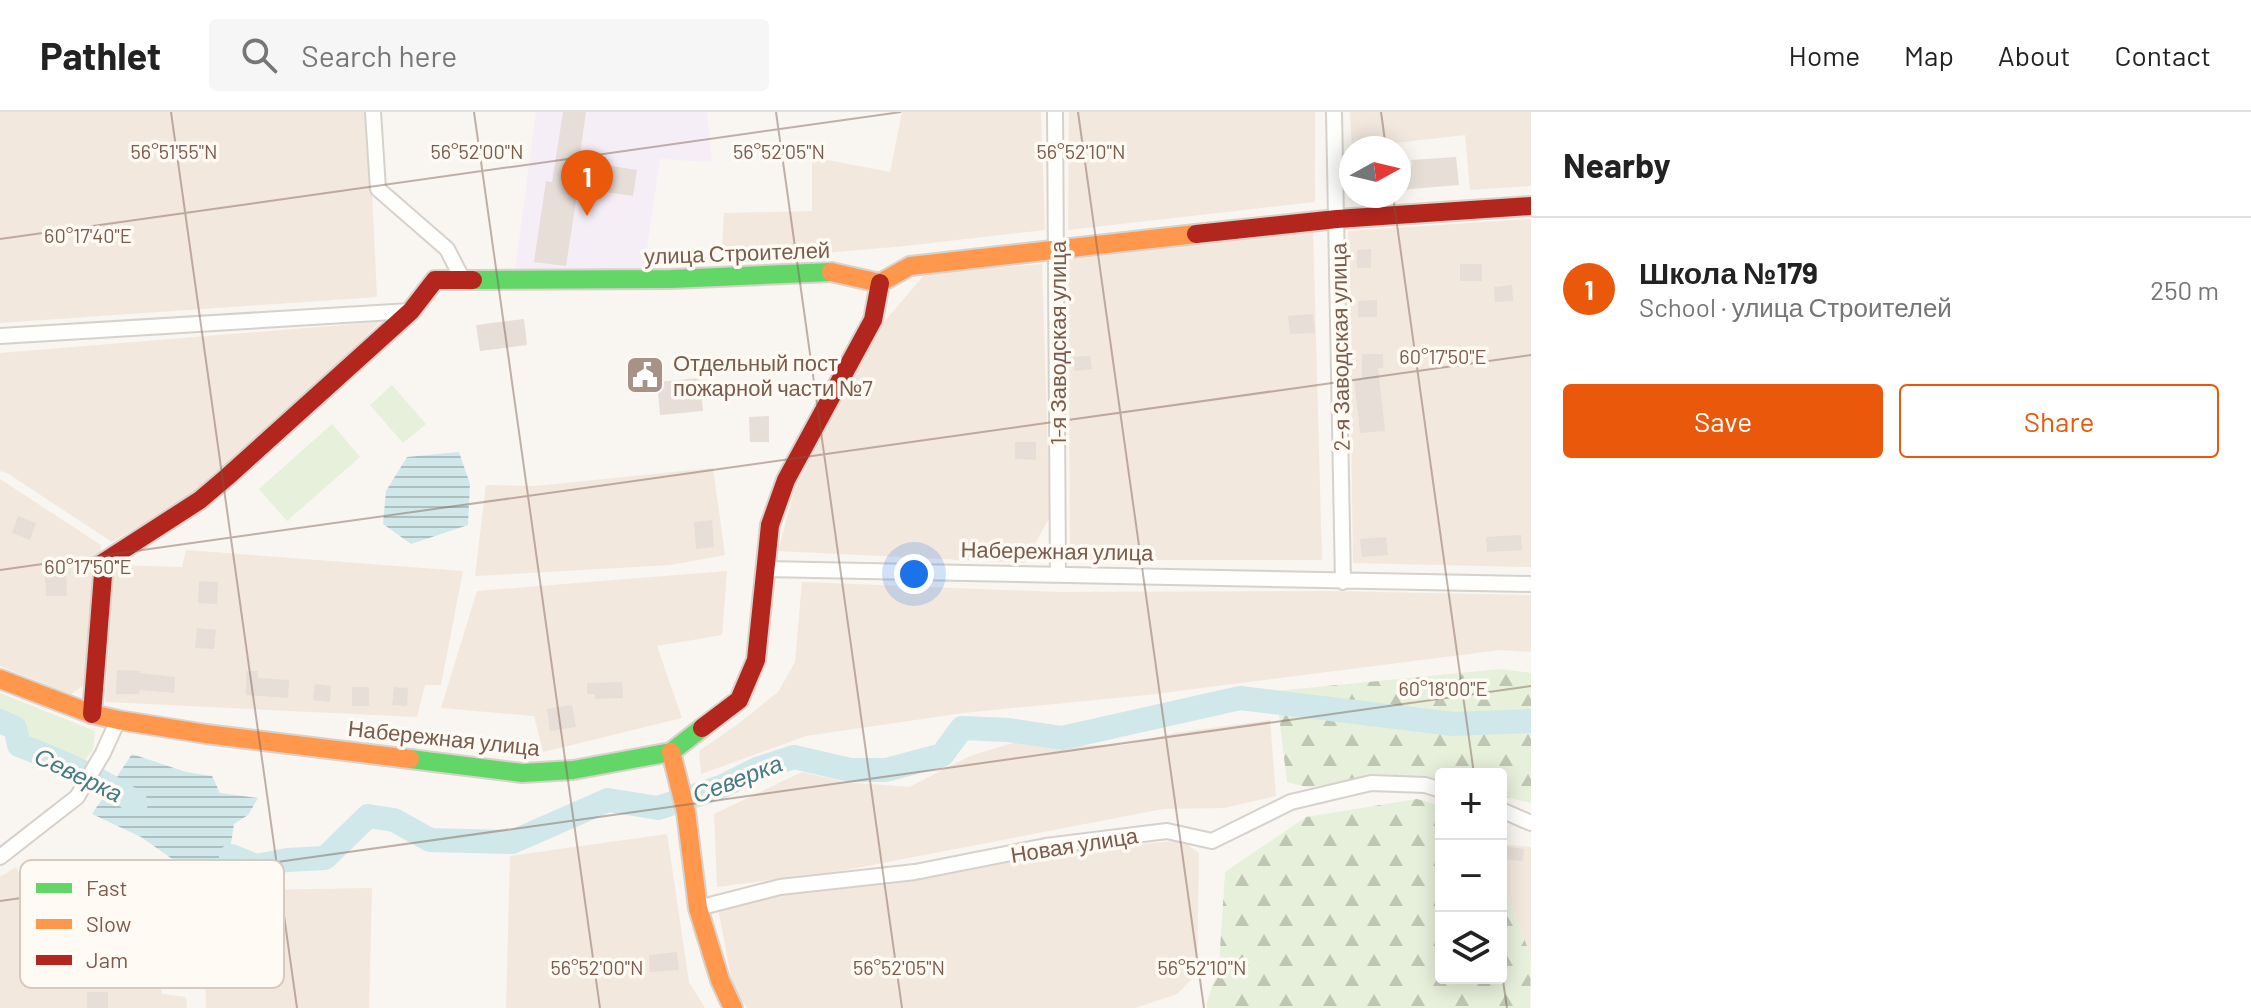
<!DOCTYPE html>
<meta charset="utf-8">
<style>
body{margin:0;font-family:Barlow,sans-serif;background:#f6f6f6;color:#222}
.controls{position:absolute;right:24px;bottom:24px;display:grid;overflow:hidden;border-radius:8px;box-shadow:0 4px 20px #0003}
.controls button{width:72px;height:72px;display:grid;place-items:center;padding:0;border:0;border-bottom:2px solid #e0e0e0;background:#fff;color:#222;font:40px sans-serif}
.compass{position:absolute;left:1339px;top:24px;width:72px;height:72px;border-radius:50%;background:#fff;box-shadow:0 4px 20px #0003;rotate:82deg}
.you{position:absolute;left:914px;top:462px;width:28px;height:28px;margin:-20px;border:6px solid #fff;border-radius:50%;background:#1a73e8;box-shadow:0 0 0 12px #1a73e833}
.badge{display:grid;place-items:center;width:52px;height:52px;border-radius:50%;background:#ea580c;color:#fff;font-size:26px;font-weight:700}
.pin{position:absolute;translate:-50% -66px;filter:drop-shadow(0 2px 4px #0008)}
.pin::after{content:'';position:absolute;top:42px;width:28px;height:24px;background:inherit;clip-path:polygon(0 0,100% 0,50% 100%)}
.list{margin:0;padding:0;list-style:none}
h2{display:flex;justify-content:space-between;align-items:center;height:104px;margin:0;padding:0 32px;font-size:34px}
h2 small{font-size:26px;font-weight:400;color:#767676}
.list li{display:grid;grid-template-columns:52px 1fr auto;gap:24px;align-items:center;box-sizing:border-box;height:144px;padding:0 32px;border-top:2px solid #e0e0e0}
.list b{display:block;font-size:30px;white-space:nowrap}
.list p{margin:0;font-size:26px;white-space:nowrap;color:#767676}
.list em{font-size:26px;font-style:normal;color:#767676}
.actions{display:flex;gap:16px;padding:24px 32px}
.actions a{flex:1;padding:18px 0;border:2px solid #ea580c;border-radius:8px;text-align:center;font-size:28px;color:#ea580c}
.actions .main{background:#ea580c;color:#fff}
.icon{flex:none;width:44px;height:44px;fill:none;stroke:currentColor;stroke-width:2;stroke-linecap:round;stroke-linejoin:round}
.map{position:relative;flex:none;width:1531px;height:896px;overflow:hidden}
header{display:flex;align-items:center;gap:48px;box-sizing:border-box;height:112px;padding:0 40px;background:#fff;border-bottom:2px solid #e0e0e0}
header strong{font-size:38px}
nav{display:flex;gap:44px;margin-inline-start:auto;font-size:28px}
.search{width:560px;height:72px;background:#f6f6f6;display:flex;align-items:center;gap:20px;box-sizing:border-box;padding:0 28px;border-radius:8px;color:#767676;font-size:30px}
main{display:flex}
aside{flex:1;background:#fff}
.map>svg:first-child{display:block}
</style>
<header>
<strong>Pathlet</strong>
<div class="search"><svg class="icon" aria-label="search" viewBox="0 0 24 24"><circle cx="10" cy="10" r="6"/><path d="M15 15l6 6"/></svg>Search here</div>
<nav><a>Home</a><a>Map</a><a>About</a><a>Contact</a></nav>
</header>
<main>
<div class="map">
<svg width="1531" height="896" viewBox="0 0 1531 896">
<defs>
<pattern id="forest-firs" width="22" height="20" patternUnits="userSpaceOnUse" patternTransform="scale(2)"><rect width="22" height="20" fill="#e7f0db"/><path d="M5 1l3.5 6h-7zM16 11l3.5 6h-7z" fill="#c0c6b4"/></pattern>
<pattern id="water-rules" width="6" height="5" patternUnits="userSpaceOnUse" patternTransform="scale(2)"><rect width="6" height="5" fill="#d0e8ea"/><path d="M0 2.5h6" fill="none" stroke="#aebfc0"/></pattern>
</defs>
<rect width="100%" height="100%" fill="#f9f5f0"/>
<path fill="#f2e8de" d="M 0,0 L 368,0 L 377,185 L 0,211 Z
M 902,0 L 1041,0 L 1045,118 L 905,134 L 721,150 L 724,101 L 812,99 L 812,45 L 890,60 Z
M 1069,0 L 1315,0 L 1315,90 L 1068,118 Z
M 1350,0 L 1531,0 L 1531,74 L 1470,78 L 1465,23 L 1352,36 Z
M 1531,107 L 1531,455 L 1353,451 L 1348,119 Z
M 1313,118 L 1322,448 L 1070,448 L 1068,148 Z
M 1042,152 L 1050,405 L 1024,451 L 778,439 L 795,376 L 883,211 L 926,161 Z
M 380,210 L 296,293 L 204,376 L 112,430 L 7,361 L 0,359 L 0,241 Z
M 713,356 L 725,443 L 670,453 L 475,464 L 486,373 L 535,374 Z
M 0,367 L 101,433 L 92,568 L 71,582 L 0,554 Z
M 186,438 L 463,459 L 441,573 L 425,573 L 417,605 L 105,590 L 114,453 L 182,455 Z
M 727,459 L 722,523 L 657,534 L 682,606 L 543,640 L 534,604 L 441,596 L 477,479 Z
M 802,470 L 1059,480 L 1327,479 L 1531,483 L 1531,540 L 1500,538 L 1147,583 L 963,601 L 806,624 L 701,662 L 699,639 L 738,612 L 778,580 L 795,550 Z
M 1270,608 L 1276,684 L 1224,696 L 1163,697 L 846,758 L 717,775 L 714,702 L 802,660 L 845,670 L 909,675 L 970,644 L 1022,628 L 1064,634 L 1125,633 L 1175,621 Z
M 667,722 L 689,870 L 705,896 L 506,896 L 510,744 Z
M 1181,728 L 1199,741 L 1197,862 L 1177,882 L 1135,896 L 747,896 L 733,876 L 718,796 L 778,781 L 913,766 L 1045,743 Z
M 1501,732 L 1531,735 L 1531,844 L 1501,768 Z
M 16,755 L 75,867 L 157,856 L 162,882 L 186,885 L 187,896 L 0,896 L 0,765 Z
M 372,776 L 369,896 L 206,896 L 203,779 Z"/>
<path fill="#f6eef6" d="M 536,0 L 707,0 L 712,50 L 660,47 L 643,164 L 515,159 Z"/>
<path fill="#e7f0db" d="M 392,273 L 426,312 L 403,331 L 370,293 Z
M 332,312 L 360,345 L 287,409 L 259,377 Z
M 0,581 L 95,619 L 93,638 L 84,649 L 29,626 L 26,610 L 0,597 Z"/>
<path fill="url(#forest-firs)" d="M 1501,557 L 1531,561 L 1531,691 L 1501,684 L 1501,662 L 1441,662 L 1441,674 L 1385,665 L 1307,675 L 1287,670 L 1276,579 Z
M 1417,687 L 1441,694 L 1441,866 L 1501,866 L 1501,768 L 1531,844 L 1530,896 L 1208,896 L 1206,893 L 1219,854 L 1225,760 L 1306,705 Z"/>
<path fill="url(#water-rules)" d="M 459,340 L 470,372 L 468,413 L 411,432 L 383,412 L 386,379 L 407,345 Z
M 132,642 L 186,660 L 212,664 L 220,681 L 258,686 L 248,703 L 234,712 L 230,738 L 260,755 L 202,760 L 178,751 L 141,725 L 92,702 Z"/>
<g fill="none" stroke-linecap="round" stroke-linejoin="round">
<path stroke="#d0e8ea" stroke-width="24" d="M 0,609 L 15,616 L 19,633 C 60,649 99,665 136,691
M 231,744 L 256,754 L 287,748 L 325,746 L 368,704 L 394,708 L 430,728 L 512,730 L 608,688 L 658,696 L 721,675 L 757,657 L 794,645 L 850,658 L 886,658 L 942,643 L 962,616 L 1008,618 L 1062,626 L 1240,586 L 1453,612 L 1531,609"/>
</g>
<path fill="#e6ded7" d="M 563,0 L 586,0 L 579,49 L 637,58 L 633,84 L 578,76 L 566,154 L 534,150 L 546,69 L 552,70 Z
M 1456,45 L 1459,73 L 1399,78 L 1399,55 L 1412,54 L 1411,48 Z
M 1371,137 L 1371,156 L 1357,156 L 1357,138 Z
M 1460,152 L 1482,152 L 1482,169 L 1460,169 Z
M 1512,173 L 1513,189 L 1495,190 L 1494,175 Z
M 1377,188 L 1377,205 L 1358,205 L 1358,189 Z
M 1313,202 L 1315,221 L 1290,222 L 1288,204 Z
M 524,207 L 527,233 L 480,239 L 476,213 Z
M 1362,242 L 1383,242 L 1383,256 L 1378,256 L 1385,319 L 1360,321 L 1354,267 L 1362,266 Z
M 1090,244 L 1092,257 L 1075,259 L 1073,245 Z
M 700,266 L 703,299 L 660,303 L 657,270 Z
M 769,304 L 769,330 L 750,330 L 749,305 Z
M 1015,330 L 1036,330 L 1036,348 L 1015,347 Z
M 18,404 L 36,411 L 30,428 L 12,421 Z
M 712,408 L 714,435 L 696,437 L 694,410 Z
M 1521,423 L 1522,438 L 1487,440 L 1486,425 Z
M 1386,425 L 1388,443 L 1362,445 L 1360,427 Z
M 66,461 L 67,484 L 46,484 L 45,462 Z
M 199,469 L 218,470 L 217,492 L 198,491 Z
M 197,516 L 216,518 L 214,537 L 195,536 Z
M 117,558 L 140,559 L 140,561 L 175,565 L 174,581 L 140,578 L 139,582 L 116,582 Z
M 246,559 L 258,559 L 258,566 L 289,568 L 288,586 L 246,583 Z
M 622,570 L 623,586 L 595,587 L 595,582 L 587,582 L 587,571 Z
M 315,572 L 331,574 L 330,590 L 313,588 Z
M 352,575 L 369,575 L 369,594 L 352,594 Z
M 394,575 L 408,576 L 407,594 L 392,593 Z
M 572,593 L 576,615 L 550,619 L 547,597 Z
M 1501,734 L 1524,737 L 1523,749 L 1501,747 Z
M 677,840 L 679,858 L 650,860 L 649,843 Z
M 87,880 L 108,880 L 108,896 L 87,896 Z"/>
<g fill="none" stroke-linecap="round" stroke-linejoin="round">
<defs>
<path id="street" d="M 373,0 L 378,77 L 447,137 L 463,168
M 1055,0 L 1058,462
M 1334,0 L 1343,470
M 0,224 L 410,199
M 764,457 L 1531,472
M 1501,698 L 1531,711
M 0,745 L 77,685 L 103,641 L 118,608
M 698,796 L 780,775 L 915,760 L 1046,734 L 1167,719 L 1212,729 L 1291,690 L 1371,671 L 1425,673 L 1441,678"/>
<path id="fast" d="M 473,168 L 671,167 L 831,160
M 410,647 L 522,661 L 573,658 L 671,640 L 702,616"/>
<path id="slow" d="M 831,160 L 880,171 L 910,154 L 1196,122
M 0,567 L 92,602 L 118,608 L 206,622 L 410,647
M 671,640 L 686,700 L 698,796 L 720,868 L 733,896"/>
<path id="jam" d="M 1196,122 L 1337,107 L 1531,94
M 92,602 L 104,450 L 200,388 L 227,365 L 411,199 L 435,168 L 473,168
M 702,616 L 739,588 L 756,548 L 770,413 L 786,368 L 873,208 L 880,171"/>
</defs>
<use href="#street" stroke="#d7d1cb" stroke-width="18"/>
<use href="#fast" stroke="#d9d2cb" stroke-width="22"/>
<use href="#slow" stroke="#d9d2cb" stroke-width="22"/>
<use href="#jam" stroke="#d9d2cb" stroke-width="22"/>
<use href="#street" stroke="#fefefd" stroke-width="14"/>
<use href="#fast" stroke="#63d668" stroke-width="18"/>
<use href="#slow" stroke="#ff974d" stroke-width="18"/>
<use href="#jam" stroke="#b3261e" stroke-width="18"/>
</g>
<path fill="none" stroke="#7a5c4d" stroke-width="2" stroke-opacity="0.45" d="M 171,0 L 297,896M 474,0 L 600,896M 776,0 L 902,896M 1078,0 L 1204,896M 1381,0 L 1386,36M 1393,84 L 1474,662M 0,127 L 901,0M 0,458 L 1531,243M 0,789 L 1531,574M 1501,855 L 1507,896"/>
<defs>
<symbol id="civic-square" viewBox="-11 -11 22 22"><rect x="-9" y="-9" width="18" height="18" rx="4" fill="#a69286" stroke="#fffaf3"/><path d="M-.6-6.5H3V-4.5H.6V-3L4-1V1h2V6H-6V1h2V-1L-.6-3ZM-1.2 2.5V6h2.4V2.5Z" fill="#fff"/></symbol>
</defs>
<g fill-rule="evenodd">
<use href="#civic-square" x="623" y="241" width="44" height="44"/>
</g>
<g text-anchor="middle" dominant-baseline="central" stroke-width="7" stroke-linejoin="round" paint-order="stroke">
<g font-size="22" fill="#7a5c4d" stroke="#fffaf3">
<text transform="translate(737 140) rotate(-2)">улица Строителей</text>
<text transform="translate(1057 231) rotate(-90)">1-я Заводская улица</text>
<text transform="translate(1339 235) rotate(-91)">2-я Заводская улица</text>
<text transform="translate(1057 438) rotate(1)">Набережная улица</text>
<text transform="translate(444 625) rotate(6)">Набережная улица</text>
<text transform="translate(1074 732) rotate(-9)">Новая улица</text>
</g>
<g font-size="22" fill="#7a5c4d" stroke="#fffaf3" text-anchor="start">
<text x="673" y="250">Отдельный пост<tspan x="673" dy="25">пожарной части №7</tspan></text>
</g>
<g font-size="24" font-style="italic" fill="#437c86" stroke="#fffaf3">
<text transform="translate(79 662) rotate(26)">Северка</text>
<text transform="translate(737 666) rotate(-21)">Северка</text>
</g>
</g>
<rect x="20" y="748" width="264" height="128" rx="12" fill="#fffaf3" stroke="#d7cbc1" stroke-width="2"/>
<rect x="36" y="771" width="36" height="10" fill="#63d668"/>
<rect x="36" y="807" width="36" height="10" fill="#ff974d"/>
<rect x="36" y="843" width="36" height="10" fill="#b3261e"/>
<g font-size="22" fill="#7a5c4d">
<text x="86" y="784">Fast</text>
<text x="86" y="820">Slow</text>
<text x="86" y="856">Jam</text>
</g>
<g font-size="20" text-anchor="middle" fill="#7a5c4d" stroke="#fffaf3" stroke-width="7" stroke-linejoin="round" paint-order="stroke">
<text x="174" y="47">56°51'55"N</text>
<text x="477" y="47">56°52'00"N</text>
<text x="779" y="47">56°52'05"N</text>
<text x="1081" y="47">56°52'10"N</text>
<text x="88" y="131">60°17'40"E</text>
<text x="1443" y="252">60°17'50"E</text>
<text x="88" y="462">60°17'50"E</text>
<text x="1443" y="584">60°18'00"E</text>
<text x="597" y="863">56°52'00"N</text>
<text x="899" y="863">56°52'05"N</text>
<text x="1202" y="863">56°52'10"N</text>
</g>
</svg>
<div class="controls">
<button>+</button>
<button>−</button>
<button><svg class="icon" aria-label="layers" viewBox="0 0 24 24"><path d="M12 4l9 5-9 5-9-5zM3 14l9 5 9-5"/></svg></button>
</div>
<svg class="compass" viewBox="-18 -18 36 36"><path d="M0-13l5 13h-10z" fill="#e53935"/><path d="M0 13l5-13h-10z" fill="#767676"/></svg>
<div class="you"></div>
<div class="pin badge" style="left:587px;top:104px">1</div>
</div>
<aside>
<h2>Nearby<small></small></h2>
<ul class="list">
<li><span class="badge">1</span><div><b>Школа №179</b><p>School · улица Строителей</p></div><em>250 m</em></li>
</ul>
<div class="actions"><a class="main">Save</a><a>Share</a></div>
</aside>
</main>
